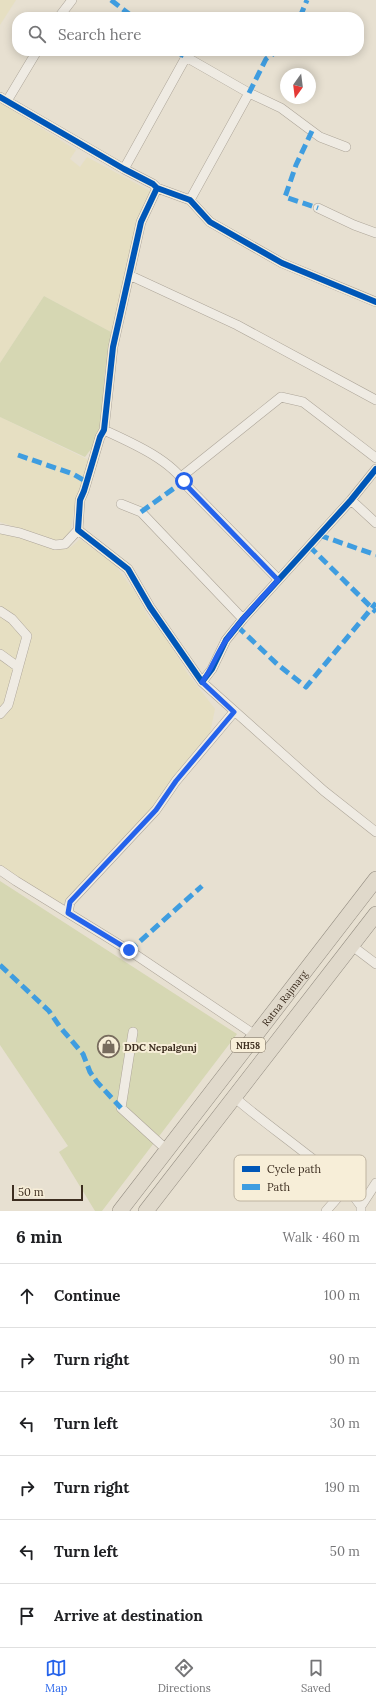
<!DOCTYPE html>
<meta charset="utf-8">
<style>
body{margin:0;font-family:Lora,serif;background:#f2f2f2;color:#202124}
.compass{position:absolute;left:280px;top:68px;width:36px;height:36px;border-radius:50%;background:#fff;box-shadow:0 2px 10px #0003;rotate:194deg}
.scale{position:absolute;left:12px;bottom:10px;width:71px;box-sizing:border-box;padding-left:4px;border:2px solid #3d2e20;border-top:0;font-size:11px;line-height:14px;white-space:nowrap;color:#3d2e20;-webkit-text-stroke:3px #f7eed8;paint-order:stroke}
.stop{position:absolute;width:12px;height:12px;margin:-9px;border:3px solid #2563eb;border-radius:50%;background:#fff}
.stop.end{background:#2563eb;border-color:#fff;box-shadow:0 1px 4px #0008}
.list{margin:0;padding:0;list-style:none}
h2{display:flex;justify-content:space-between;align-items:center;height:52px;margin:0;padding:0 16px;font-size:17px}
h2 small{font-size:13px;font-weight:400;color:#757577}
.list li{display:grid;grid-template-columns:26px 1fr auto;gap:12px;align-items:center;box-sizing:border-box;height:64px;padding:0 16px;border-top:1px solid #e0e0e0}
.list b{display:block;font-size:15px;white-space:nowrap}
.list em{font-size:13px;font-style:normal;color:#757577}
.icon{flex:none;width:22px;height:22px;fill:none;stroke:currentColor;stroke-width:2;stroke-linecap:round;stroke-linejoin:round}
.map{position:relative;flex:none;width:376px;height:1211px;overflow:hidden}
.search{position:absolute;background:#fff;box-shadow:0 2px 10px #0003;left:12px;right:12px;top:12px;height:44px;display:flex;align-items:center;gap:10px;box-sizing:border-box;padding:0 14px;border-radius:16px;color:#757577;font-size:15px}
.sheet{height:436px;background:#fff}
nav{display:flex;justify-content:space-around;align-items:center;box-sizing:border-box;height:56px;border-top:1px solid #e0e0e0;background:#fff;font-size:11px;color:#757577}
nav a{display:grid;justify-items:center;gap:2px}
nav .on{color:#2563eb}
.map>svg:first-child{display:block}
</style>
<div class="map">
<svg width="376" height="1211" viewBox="0 0 376 1211">
<rect width="100%" height="100%" fill="#e7e0d1"/>
<path fill="#e6dfc2" d="M 0,0 L 16,0 L 0,25 Z
M 0,102 L 76,150 L 70,159 L 80,167 L 87,157 L 152,192 L 114,327 L 111,332 L 44,296 L 0,363 Z
M 0,417 L 91,461 L 74,509 L 71,530 L 65,539 L 55,540 L 0,522 Z
M 0,532 L 33,540 L 55,550 L 71,547 L 80,539 L 115,565 L 135,592 L 149,618 L 164,635 L 188,674 L 215,709 L 209,738 L 138,825 L 61,906 L 0,865 Z"/>
<path fill="#d6d7b3" d="M 44,296 L 111,332 L 112,340 L 105,371 L 100,437 L 85,457 L 0,417 L 0,363 Z
M 0,881 L 237,1034 L 102,1211 L 95,1211 L 59,1152 L 68,1146 L 0,1045 Z"/>
<g fill="none" stroke-linecap="round" stroke-linejoin="round">
<defs>
<path id="minor" d="M 59,17 L 72,0
M 0,97 L 124,169 L 153,184 L 157,188 L 190,200 L 210,222 L 282,263 L 376,302
M 7,101 L 37,51
M 124,169 L 186,57 L 249,93 L 281,108 L 320,137 L 346,147
M 157,188 L 141,222 L 113,347 L 104,430 L 100,437 L 84,491 L 80,500 L 78,530 L 128,569 L 150,607 L 202,682 L 212,669 L 226,640 L 243,619 L 351,500 L 376,469
M 190,200 L 249,93
M 318,208 L 354,225 L 376,233
M 129,275 L 237,325 L 376,400
M 104,430 C 130,442 172,460 186,485 L 278,579
M 181,477 L 281,397 L 303,402 L 376,458
M 351,500 L 376,523
M 121,504 L 141,512 L 243,619
M 0,529 L 20,533 L 55,545 L 65,544 L 78,530
M 0,611 L 12,619 L 27,636 L 8,705 L 0,714
M 0,654 L 18,667
M 202,682 L 324,791 L 376,832
M 0,870 L 16,881 L 133,953 L 255,1035
M 68,913 L 70,902 L 156,810 L 176,781 L 234,712
M 351,945 L 376,964
M 133,1032 L 121,1108 L 167,1150
M 234,1097 C 257,1117 281,1134 305,1153 C 325,1168 346,1184 361,1206
M 326,1211 L 346,1188
M 361,1211 L 361,1206 L 376,1183"/>
<g id="trunk">
<path id="s1" d="M 120,1211 L 376,879"/>
<path d="M 146,1211 L 376,914"/>
</g>
</defs>
<use href="#minor" stroke="#ada599" stroke-width="10"/>
<use href="#trunk" stroke="#928b80" stroke-width="16"/>
<use href="#minor" stroke="#efebe3" stroke-width="9"/>
<use href="#trunk" stroke="#e0d9cb" stroke-width="15"/>
<path stroke="#3f9de0" stroke-width="5" stroke-dasharray="10 5" stroke-linecap="butt" d="M 111,0 L 133,17
M 300,17 L 307,0
M 175,51 L 186,57
M 249,93 L 266,59 L 277,51
M 312,131 L 296,165 L 285,197 L 318,208
M 18,455 L 73,474 L 87,482
M 141,512 L 184,481
M 319,535 L 376,555
M 309,546 L 376,612
M 237,626 L 277,664 L 306,687 L 376,603
M 129,951 L 202,886
M 0,965 L 49,1011 L 60,1027 L 83,1054 L 90,1072 L 97,1082 L 121,1108"/>
<defs>
<path id="cycleway" d="M 0,97 L 124,169 L 153,184 L 157,188 L 190,200 L 210,222 L 282,263 L 376,302
M 157,188 L 141,222 L 113,347 L 104,430 L 100,437 L 84,491 L 80,500 L 78,530 L 128,569 L 150,607 L 202,682 L 212,669 L 226,640 L 243,619 L 351,500 L 376,469"/>
</defs>
<use href="#cycleway" stroke="#f7eed8" stroke-width="8"/>
<use href="#cycleway" stroke="#0057b8" stroke-width="6"/>
</g>
<g fill="none" stroke-linecap="round" stroke-linejoin="round">
<path stroke="#2563eb" stroke-width="5" d="M 129,950 L 68,913 L 70,902 L 156,810 L 176,781 L 234,712 L 202,682 C 212,669 217,652 227,639 C 242,618 261,599 278,580 L 186,485 L 184,481"/>
</g>
<defs>
<symbol id="shop-ring" viewBox="-11 -11 22 22"><circle r="9.5" fill="#f7eed8" stroke="#786c5e" stroke-width="1.5"/><path d="M-5-2.5h2.3a2.7 3.5 0 0 1 5.4 0H5L5.5 6h-11ZM-1.5-2.5h3a1.5 2.3 0 0 0-3 0Z" fill="#786c5e"/></symbol>
</defs>
<g fill-rule="evenodd">
<use href="#shop-ring" x="96" y="1034" width="25" height="25"/>
</g>
<g text-anchor="middle" dominant-baseline="central" stroke-width="4" stroke-linejoin="round" paint-order="stroke">
<rect fill="#f7eed8" stroke="#756857" stroke-width="1" x="231" y="1038" width="34" height="14" rx="3"/>
<g font-size="9" font-weight="bold" fill="#3d2e20">
<text x="248" y="1045">NH58</text>
</g>
<g font-size="10" fill="#3d2e20" stroke="#f7eed8">
<text stroke="none"><textPath href="#s1" startOffset="269">Ratna Rajmarg</textPath></text>
</g>
<g font-size="10" font-weight="bold" fill="#3d2e20" stroke="#f7eed8" text-anchor="start">
<text x="124" y="1047">DDC Nepalgunj</text>
</g>
</g>
<rect x="234" y="1155" width="132" height="46" rx="6" fill="#f7eed8" stroke="#bfb4a1" stroke-width="1"/>
<rect x="242" y="1166" width="18" height="6" fill="#0057b8"/>
<rect x="242" y="1184" width="18" height="6" fill="#3f9de0"/>
<g font-size="11" fill="#3d2e20">
<text x="267" y="1173">Cycle path</text>
<text x="267" y="1191">Path</text>
</g>
</svg>
<svg class="compass" viewBox="-18 -18 36 36"><path d="M0-13l5 13h-10z" fill="#e53935"/><path d="M0 13l5-13h-10z" fill="#757577"/></svg>
<div class="scale">50 m</div>
<div class="stop" style="left:184px;top:481px"></div>
<div class="stop end" style="left:129px;top:950px"></div>
<div class="search"><svg class="icon" aria-label="search" viewBox="0 0 24 24"><circle cx="10" cy="10" r="6"/><path d="M15 15l6 6"/></svg>Search here</div>
</div>
<section class="sheet">
<h2>6 min<small>Walk · 460 m</small></h2>
<ul class="list">
<li><svg class="icon" aria-label="ahead" viewBox="0 0 24 24"><path d="M12 20V5M6 11l6-6 6 6"/></svg><div><b>Continue</b></div><em>100 m</em></li>
<li><svg class="icon" aria-label="right" viewBox="0 0 24 24"><path d="M7 20v-9h11M14 6l5 5-5 5"/></svg><div><b>Turn right</b></div><em>90 m</em></li>
<li><svg class="icon" aria-label="left" viewBox="0 0 24 24"><path d="M17 20v-9H6M10 6l-5 5 5 5"/></svg><div><b>Turn left</b></div><em>30 m</em></li>
<li><svg class="icon" aria-label="right" viewBox="0 0 24 24"><path d="M7 20v-9h11M14 6l5 5-5 5"/></svg><div><b>Turn right</b></div><em>190 m</em></li>
<li><svg class="icon" aria-label="left" viewBox="0 0 24 24"><path d="M17 20v-9H6M10 6l-5 5 5 5"/></svg><div><b>Turn left</b></div><em>50 m</em></li>
<li><svg class="icon" aria-label="arrive" viewBox="0 0 24 24"><path d="M6 21V4h12l-3 4 3 4H6"/></svg><div><b>Arrive at destination</b></div></li>
</ul>
</section>
<nav>
<a class="on"><svg class="icon" aria-label="map" viewBox="0 0 24 24"><path d="M3 6l6-2 6 2 6-2v14l-6 2-6-2-6 2zM9 4v14M15 6v14"/></svg>Map</a>
<a><svg class="icon" aria-label="directions" viewBox="0 0 24 24"><path d="M12 3l9 9-9 9-9-9zM9 14v-3h6M13 9l2 2-2 2"/></svg>Directions</a>
<a><svg class="icon" aria-label="saved" viewBox="0 0 24 24"><path d="M7 4h10v16l-5-4-5 4z"/></svg>Saved</a>
</nav>
